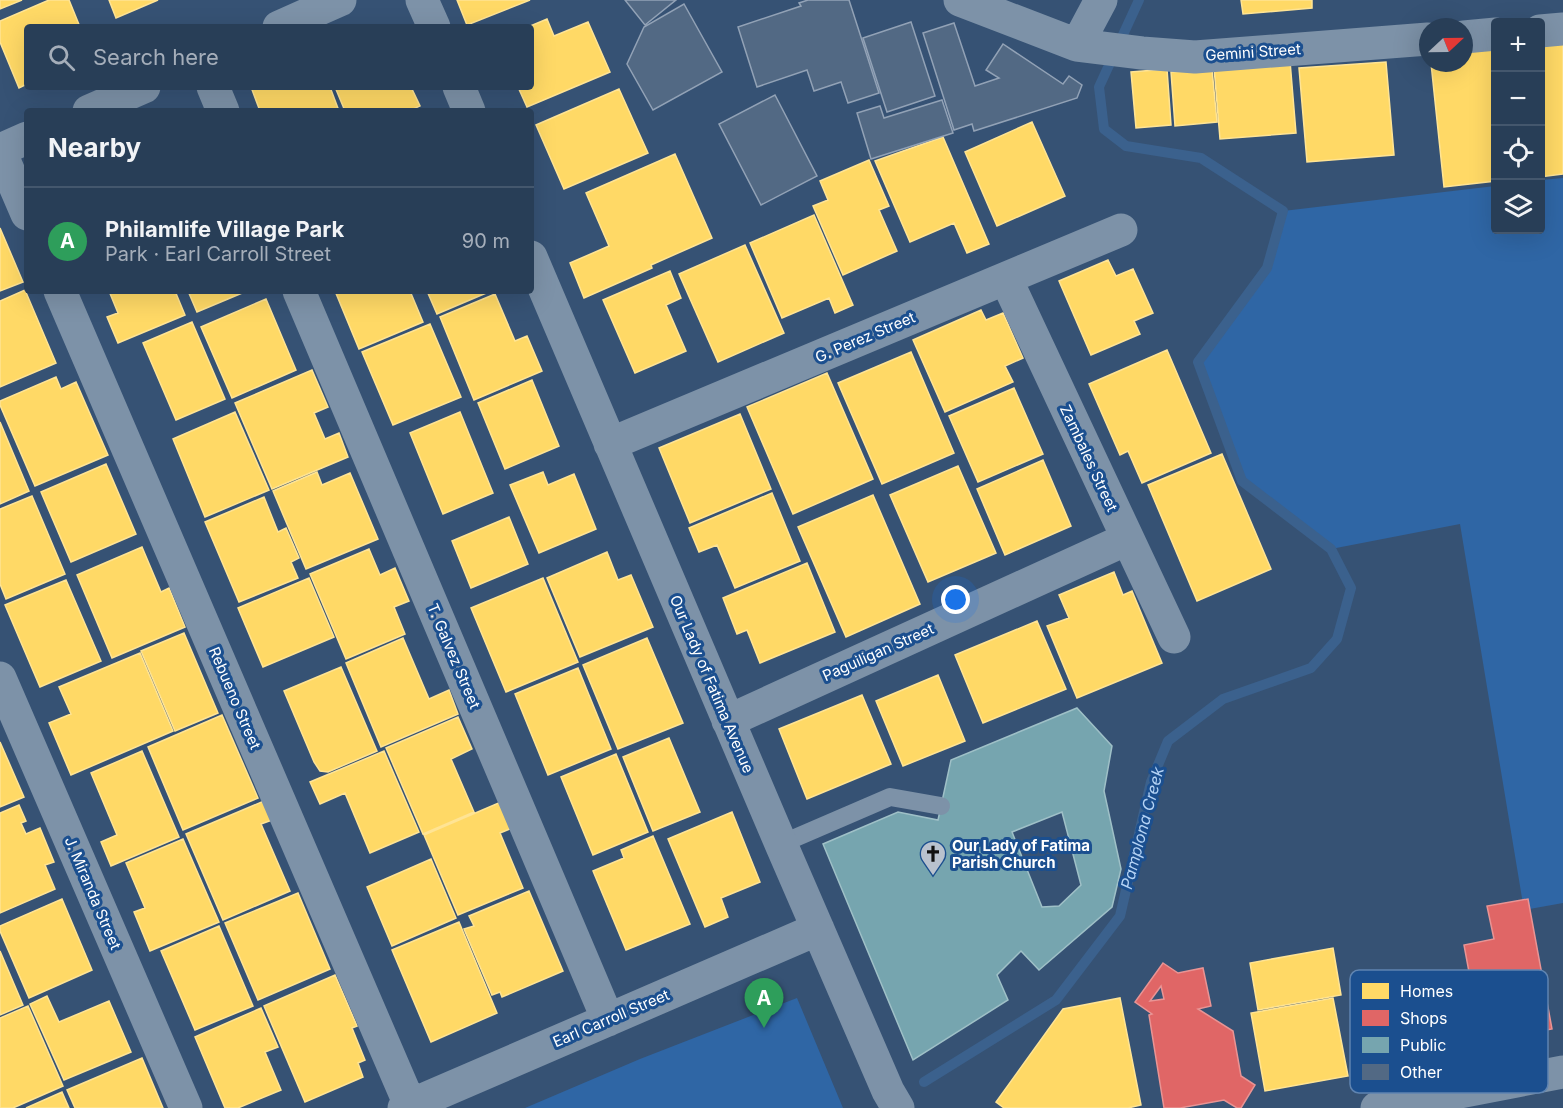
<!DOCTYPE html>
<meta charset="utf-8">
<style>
body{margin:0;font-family:Inter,sans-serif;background:#30455d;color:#f1f3f6}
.controls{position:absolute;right:18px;top:18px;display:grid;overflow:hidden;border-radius:6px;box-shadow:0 6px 24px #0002}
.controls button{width:54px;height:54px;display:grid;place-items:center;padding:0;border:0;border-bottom:2px solid #44576d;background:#283e57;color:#f1f3f6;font:30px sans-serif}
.compass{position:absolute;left:1419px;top:18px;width:54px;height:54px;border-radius:50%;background:#283e57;box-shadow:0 6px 24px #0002;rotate:68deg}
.you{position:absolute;left:956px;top:600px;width:21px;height:21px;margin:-15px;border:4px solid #fff;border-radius:50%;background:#1a73e8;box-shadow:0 0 0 9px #1a73e833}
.badge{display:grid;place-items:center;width:39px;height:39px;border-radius:50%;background:#b9c2ce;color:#fff;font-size:20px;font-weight:700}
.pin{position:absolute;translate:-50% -50px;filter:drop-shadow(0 2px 3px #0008)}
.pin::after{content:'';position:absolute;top:32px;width:21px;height:18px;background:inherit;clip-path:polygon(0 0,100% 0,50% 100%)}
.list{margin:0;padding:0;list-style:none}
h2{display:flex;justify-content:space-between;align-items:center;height:78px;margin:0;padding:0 24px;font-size:26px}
h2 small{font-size:20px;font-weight:400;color:#a5aeba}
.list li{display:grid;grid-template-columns:39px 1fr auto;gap:18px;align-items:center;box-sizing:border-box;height:108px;padding:0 24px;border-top:2px solid #44576d}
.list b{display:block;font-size:22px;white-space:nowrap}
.list p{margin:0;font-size:20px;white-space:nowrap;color:#a5aeba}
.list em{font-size:20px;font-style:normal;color:#a5aeba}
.icon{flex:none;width:33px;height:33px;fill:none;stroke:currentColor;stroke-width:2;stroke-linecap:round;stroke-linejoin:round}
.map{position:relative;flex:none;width:1563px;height:1108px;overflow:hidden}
.search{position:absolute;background:#283e57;box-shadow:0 6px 24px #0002;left:24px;top:24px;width:510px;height:66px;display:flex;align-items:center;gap:15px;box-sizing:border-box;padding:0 21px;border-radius:6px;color:#a5aeba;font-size:22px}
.panel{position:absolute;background:#283e57;box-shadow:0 6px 24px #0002;left:24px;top:108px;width:510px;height:186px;border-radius:6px}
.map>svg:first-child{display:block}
</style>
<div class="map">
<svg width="1563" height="1108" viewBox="0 0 1563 1108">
<rect width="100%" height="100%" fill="#365274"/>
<path fill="#2f66a5" d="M 1563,178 L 1563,903 L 1524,910 L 1460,524 L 1331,549 L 1242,481 L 1198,362 L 1267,268 L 1283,211 L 1495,186 L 1496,230 L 1540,230 L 1541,180 Z
M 797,998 L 843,1108 L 525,1108 L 640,1059 Z"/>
<path fill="#ffd966" stroke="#ffe494" stroke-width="1.5" d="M 0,0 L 22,0 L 0,9 Z
M 49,0 L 69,0 L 80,27 L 27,27 L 27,84 L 19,88 L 0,42 L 0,21 Z
M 109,0 L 158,0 L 116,18 Z
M 457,0 L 530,0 L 467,25 Z
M 1241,0 L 1312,0 L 1312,8 L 1243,14 Z
M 547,19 L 554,36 L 588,22 L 610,72 L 527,107 L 518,87 L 531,87 L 531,27 L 528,27 Z
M 1563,35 L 1563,174 L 1540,177 L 1540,37 Z
M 1496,42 L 1496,181 L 1444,187 L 1431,63 L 1464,63 L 1464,45 Z
M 1290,61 L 1296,133 L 1220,139 L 1214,67 Z
M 1386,62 L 1394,155 L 1307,162 L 1299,68 Z
M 1167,69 L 1171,125 L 1136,128 L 1131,72 Z
M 1212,69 L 1217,122 L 1175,126 L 1171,72 Z
M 251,87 L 330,87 L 339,111 L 260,111 Z
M 335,87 L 411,87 L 420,106 L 409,111 L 345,111 Z
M 619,89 L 648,153 L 564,189 L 536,125 Z
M 1032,122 L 1065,196 L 997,226 L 965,152 Z
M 943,137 L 989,244 L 967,253 L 954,223 L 910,242 L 875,161 Z
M 675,154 L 712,238 L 651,265 L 652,268 L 584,298 L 570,263 L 609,246 L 586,193 Z
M 869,160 L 889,206 L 879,210 L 897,251 L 843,275 L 813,206 L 828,200 L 820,181 Z
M 814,215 L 853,305 L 835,313 L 829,298 L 782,318 L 750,243 Z
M 0,228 L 23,282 L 0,291 Z
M 745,245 L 784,333 L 718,362 L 679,274 Z
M 1108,260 L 1116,276 L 1133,269 L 1153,313 L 1134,321 L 1140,334 L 1091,355 L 1059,281 Z
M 670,271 L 681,298 L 666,305 L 686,351 L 635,373 L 603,300 Z
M 25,290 L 56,363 L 0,387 L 0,301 Z
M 109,291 L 175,291 L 185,315 L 118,343 L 107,317 L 118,313 Z
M 188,291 L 247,291 L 197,312 Z
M 335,291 L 410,291 L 423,322 L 359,349 Z
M 427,291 L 491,291 L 437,314 Z
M 495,294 L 515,341 L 527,336 L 542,371 L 474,400 L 440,317 Z
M 266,299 L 296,370 L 232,398 L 201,327 Z
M 981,310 L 986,320 L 1003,313 L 1023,358 L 1005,366 L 1013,382 L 945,412 L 913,340 Z
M 192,322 L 225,399 L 176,420 L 143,343 Z
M 430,324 L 461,397 L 393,425 L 362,352 Z
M 1167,350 L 1211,453 L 1142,483 L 1128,451 L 1120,455 L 1089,384 Z
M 911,352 L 954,453 L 882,484 L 838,383 Z
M 312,370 L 328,407 L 314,413 L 325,439 L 339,433 L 348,457 L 272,489 L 235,403 Z
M 827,373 L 873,479 L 793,514 L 747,407 Z
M 56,377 L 61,389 L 76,382 L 108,455 L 35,486 L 0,405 L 0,401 Z
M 532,380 L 559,446 L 505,469 L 478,403 Z
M 1014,388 L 1043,454 L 978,482 L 949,416 Z
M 235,412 L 269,490 L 205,517 L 173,439 Z
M 460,412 L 493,493 L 443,514 L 410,433 Z
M 740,414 L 771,489 L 690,523 L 659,448 Z
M 0,422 L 29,491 L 0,504 Z
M 1222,454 L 1271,569 L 1197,601 L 1148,485 Z
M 1043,460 L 1071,526 L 1005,555 L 977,489 Z
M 106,464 L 136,534 L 71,562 L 41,492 Z
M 958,466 L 996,553 L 928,582 L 890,495 Z
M 317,472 L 322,485 L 350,473 L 378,539 L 306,569 L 273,491 Z
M 543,472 L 548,485 L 574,474 L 596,529 L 539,553 L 510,485 Z
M 772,493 L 800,561 L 735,588 L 717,545 L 699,552 L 689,528 Z
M 873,495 L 920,604 L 846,637 L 798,527 Z
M 32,496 L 65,574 L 6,599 L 0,584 L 0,509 Z
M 264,497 L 278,532 L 286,528 L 299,558 L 291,562 L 298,578 L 239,602 L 205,522 Z
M 509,517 L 528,564 L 471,588 L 452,541 Z
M 142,547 L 161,592 L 169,588 L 185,627 L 112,658 L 77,575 Z
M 369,549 L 380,575 L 395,568 L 409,601 L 394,607 L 405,634 L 346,659 L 310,574 Z
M 607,552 L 618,580 L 631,575 L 653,627 L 580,657 L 547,578 Z
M 807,563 L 835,632 L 760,663 L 747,630 L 737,634 L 723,598 Z
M 1114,572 L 1123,595 L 1132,591 L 1162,663 L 1077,698 L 1047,626 L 1069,618 L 1059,595 Z
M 309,578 L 334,637 L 263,667 L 238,608 Z
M 543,578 L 578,662 L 506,692 L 471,608 Z
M 66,580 L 101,661 L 40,687 L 5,605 Z
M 1037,621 L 1066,689 L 983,723 L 955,655 Z
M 184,633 L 218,713 L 175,731 L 141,651 Z
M 403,638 L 429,699 L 449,690 L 458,714 L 381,747 L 346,663 Z
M 647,638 L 683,723 L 618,749 L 583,665 Z
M 140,653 L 173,731 L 71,775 L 49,723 L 71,714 L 59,687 Z
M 341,667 L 377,751 L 328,772 L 320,771 L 314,762 L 284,691 Z
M 578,668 L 611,749 L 548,775 L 515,694 Z
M 938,675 L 965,741 L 903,766 L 876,701 Z
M 862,695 L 891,764 L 807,799 L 779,729 Z
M 222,715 L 258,798 L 183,830 L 148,747 Z
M 458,717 L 472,749 L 451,759 L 474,812 L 423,834 L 386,748 Z
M 669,738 L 700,812 L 653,831 L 623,757 Z
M 0,742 L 24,797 L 0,807 Z
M 142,751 L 179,837 L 111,866 L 101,842 L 117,835 L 91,773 Z
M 384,751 L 419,832 L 370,853 L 345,793 L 320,804 L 310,782 Z
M 616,754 L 648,832 L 593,855 L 561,777 Z
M 264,801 L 272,820 L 261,824 L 290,891 L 223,920 L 186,834 Z
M 501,802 L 512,828 L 500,833 L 523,888 L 458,915 L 424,835 Z
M 19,805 L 26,821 L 21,823 L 26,834 L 40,828 L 54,862 L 45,865 L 55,889 L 0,913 L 0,813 Z
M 732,812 L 760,882 L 721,898 L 728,917 L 705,927 L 668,839 Z
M 653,836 L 690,924 L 626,950 L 593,871 L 624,858 L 621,850 Z
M 183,839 L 219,922 L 150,951 L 134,912 L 145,908 L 126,863 Z
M 431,859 L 456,918 L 392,946 L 367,887 Z
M 529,891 L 563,971 L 502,997 L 500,992 L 492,995 L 464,929 L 474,926 L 469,916 Z
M 298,893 L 330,969 L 258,1000 L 225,923 Z
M 62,899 L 92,970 L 29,998 L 0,931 L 0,926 Z
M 459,922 L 497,1013 L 431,1042 L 392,950 Z
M 219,926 L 253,1006 L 195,1030 L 161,951 Z
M 1333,948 L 1341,995 L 1258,1010 L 1250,963 Z
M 0,951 L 23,1005 L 0,1015 Z
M 335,975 L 357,1026 L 352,1028 L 365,1060 L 358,1063 L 363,1077 L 305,1102 L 264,1006 Z
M 47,996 L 59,1022 L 109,1001 L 131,1052 L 64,1080 L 30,1004 Z
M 1120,998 L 1141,1105 L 1128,1108 L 1004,1108 L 996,1102 L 1063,1009 Z
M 1333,998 L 1348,1076 L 1265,1091 L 1251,1013 Z
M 28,1006 L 63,1086 L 13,1108 L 0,1108 L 0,1018 Z
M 261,1008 L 278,1047 L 265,1052 L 281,1090 L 238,1108 L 225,1108 L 195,1037 Z
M 142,1058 L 163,1108 L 75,1108 L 67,1090 Z
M 62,1092 L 69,1108 L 26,1108 Z"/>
<path fill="#e06666" stroke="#e99494" stroke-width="1.5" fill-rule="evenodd" d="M 1528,899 L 1552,1029 L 1482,1042 L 1464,945 L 1494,939 L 1487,906 Z
M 1163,963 L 1178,973 L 1203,968 L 1211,1006 L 1198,1009 L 1233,1031 L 1241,1076 L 1255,1085 L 1241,1108 L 1237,1108 L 1224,1100 L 1180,1108 L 1164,1108 L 1149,1015 L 1152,1014 L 1135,1002 ZM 1161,986 L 1164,999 L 1150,1001 Z"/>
<path fill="#76a5af" stroke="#9fc0c7" stroke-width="1.5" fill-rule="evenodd" d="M 1077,708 L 1112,746 L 1104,791 L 1121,869 L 1112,907 L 1039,970 L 1021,951 L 997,975 L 1008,1000 L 913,1060 L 823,844 L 898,812 L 938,820 L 951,760 ZM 1062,812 L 1081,885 L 1059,906 L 1042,907 L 1012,832 Z"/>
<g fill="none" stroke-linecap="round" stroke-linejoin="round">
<path stroke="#3b618d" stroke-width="10" d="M 924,1082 L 1056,1000 L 1120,916 L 1151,782 L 1168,741 L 1223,699 L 1311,668 L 1337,639 L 1351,588 L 1331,549 L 1242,481 L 1198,362 L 1267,268 L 1283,211 L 1201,158 L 1126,146 L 1104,129 L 1099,87 L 1139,0"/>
</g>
<path fill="#526984" stroke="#92a2b6" stroke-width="1.5" d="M 625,0 L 676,0 L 645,25 Z
M 808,0 L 849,0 L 879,93 L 848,103 L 841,82 L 814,91 L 807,70 L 757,87 L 738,27 L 801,6 L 799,3 Z
M 684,4 L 722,72 L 653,110 L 627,64 L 644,27 Z
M 911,22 L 935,96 L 887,112 L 863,38 Z
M 954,23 L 975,86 L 999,78 L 986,70 L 1003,44 L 1063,84 L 1069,76 L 1082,85 L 1077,98 L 974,131 L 972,124 L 954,130 L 923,33 Z
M 775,95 L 817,176 L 761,205 L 719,124 Z
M 942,100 L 953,133 L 871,159 L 857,113 L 880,106 L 884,118 Z"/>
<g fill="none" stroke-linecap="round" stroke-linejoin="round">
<path stroke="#7d92a8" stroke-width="18" d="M 781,844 L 890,797 L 941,806"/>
<path stroke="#7d92a8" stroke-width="33" d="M 422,0 L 434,27
M 960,0 L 1077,45 L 1142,53 L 1195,57 L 1428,39
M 279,27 L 340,0
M 1540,31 L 1563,29
M 1464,37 L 1496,34
M 1077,45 L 1101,0
M 213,87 L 223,111
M 459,87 L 469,111
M 89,111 L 144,87
M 0,150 L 27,138
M 0,151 L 27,214
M 531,257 L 781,844 L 888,1091 L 898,1108
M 1006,279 L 1174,637
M 60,291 L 410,1105
M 299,291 L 608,1020
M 610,444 L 1121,230
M 0,678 L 186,1108
M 728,721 L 1127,539
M 404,1108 L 818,929
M 1377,1108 L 1563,1072"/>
</g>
<defs>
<symbol id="church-pin" viewBox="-11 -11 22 30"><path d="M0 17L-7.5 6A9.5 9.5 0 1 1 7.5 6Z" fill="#b9c2ce" stroke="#1b4f8f"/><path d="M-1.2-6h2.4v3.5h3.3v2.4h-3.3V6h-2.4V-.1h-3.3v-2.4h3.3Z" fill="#111"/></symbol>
</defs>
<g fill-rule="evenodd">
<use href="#church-pin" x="918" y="839" width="30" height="40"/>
</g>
<g text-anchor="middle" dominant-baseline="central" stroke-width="6" stroke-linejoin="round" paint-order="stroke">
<g font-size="15" fill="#fff" stroke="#1b4f8f">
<text transform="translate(1253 52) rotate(-4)">Gemini Street</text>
<text transform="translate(865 337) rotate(-23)">G. Perez Street</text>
<text transform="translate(1089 458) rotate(65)">Zambales Street</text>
<text transform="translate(878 652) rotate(-24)">Paguiligan Street</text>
<text transform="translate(454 656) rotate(67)">T. Galvez Street</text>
<text transform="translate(712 684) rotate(67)">Our Lady of Fatima Avenue</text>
<text transform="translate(235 698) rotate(67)">Rebueno Street</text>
<text transform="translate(93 893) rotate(67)">J. Miranda Street</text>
<text transform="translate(611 1018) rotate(-23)">Earl Carroll Street</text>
</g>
<g font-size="15" font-weight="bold" fill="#fff" stroke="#1b4f8f" text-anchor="start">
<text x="952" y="845">Our Lady of Fatima<tspan x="952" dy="17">Parish Church</tspan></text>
</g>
<g font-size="16" font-style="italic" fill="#b5d3f5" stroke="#1b4f8f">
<text transform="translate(1142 828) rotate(-75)">Pamplona Creek</text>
</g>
</g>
<rect x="1350" y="970" width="198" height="123" rx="9" fill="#1b4f8f" stroke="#5f84b1" stroke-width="1.5"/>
<rect x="1362" y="983" width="27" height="16" fill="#ffd966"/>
<rect x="1362" y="1010" width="27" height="16" fill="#e06666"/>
<rect x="1362" y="1037" width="27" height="16" fill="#76a5af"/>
<rect x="1362" y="1064" width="27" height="16" fill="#526984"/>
<g font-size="16" fill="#fff">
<text x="1400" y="997">Homes</text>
<text x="1400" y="1024">Shops</text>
<text x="1400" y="1051">Public</text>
<text x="1400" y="1078">Other</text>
</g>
</svg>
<div class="controls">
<button>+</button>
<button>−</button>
<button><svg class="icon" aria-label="locate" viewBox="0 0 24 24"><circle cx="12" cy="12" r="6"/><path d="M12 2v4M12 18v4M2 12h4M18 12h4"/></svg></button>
<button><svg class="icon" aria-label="layers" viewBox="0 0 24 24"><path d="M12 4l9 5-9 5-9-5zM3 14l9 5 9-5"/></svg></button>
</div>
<svg class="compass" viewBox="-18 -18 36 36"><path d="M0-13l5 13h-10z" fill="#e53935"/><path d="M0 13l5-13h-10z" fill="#a5aeba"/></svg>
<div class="you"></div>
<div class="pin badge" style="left:764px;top:1028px;background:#2e9e5b">A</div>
<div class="search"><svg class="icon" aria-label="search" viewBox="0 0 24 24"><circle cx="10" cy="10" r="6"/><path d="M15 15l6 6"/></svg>Search here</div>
<section class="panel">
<h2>Nearby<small></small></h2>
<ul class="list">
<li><span class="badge" style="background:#2e9e5b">A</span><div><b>Philamlife Village Park</b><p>Park · Earl Carroll Street</p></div><em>90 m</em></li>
</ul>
</section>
</div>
